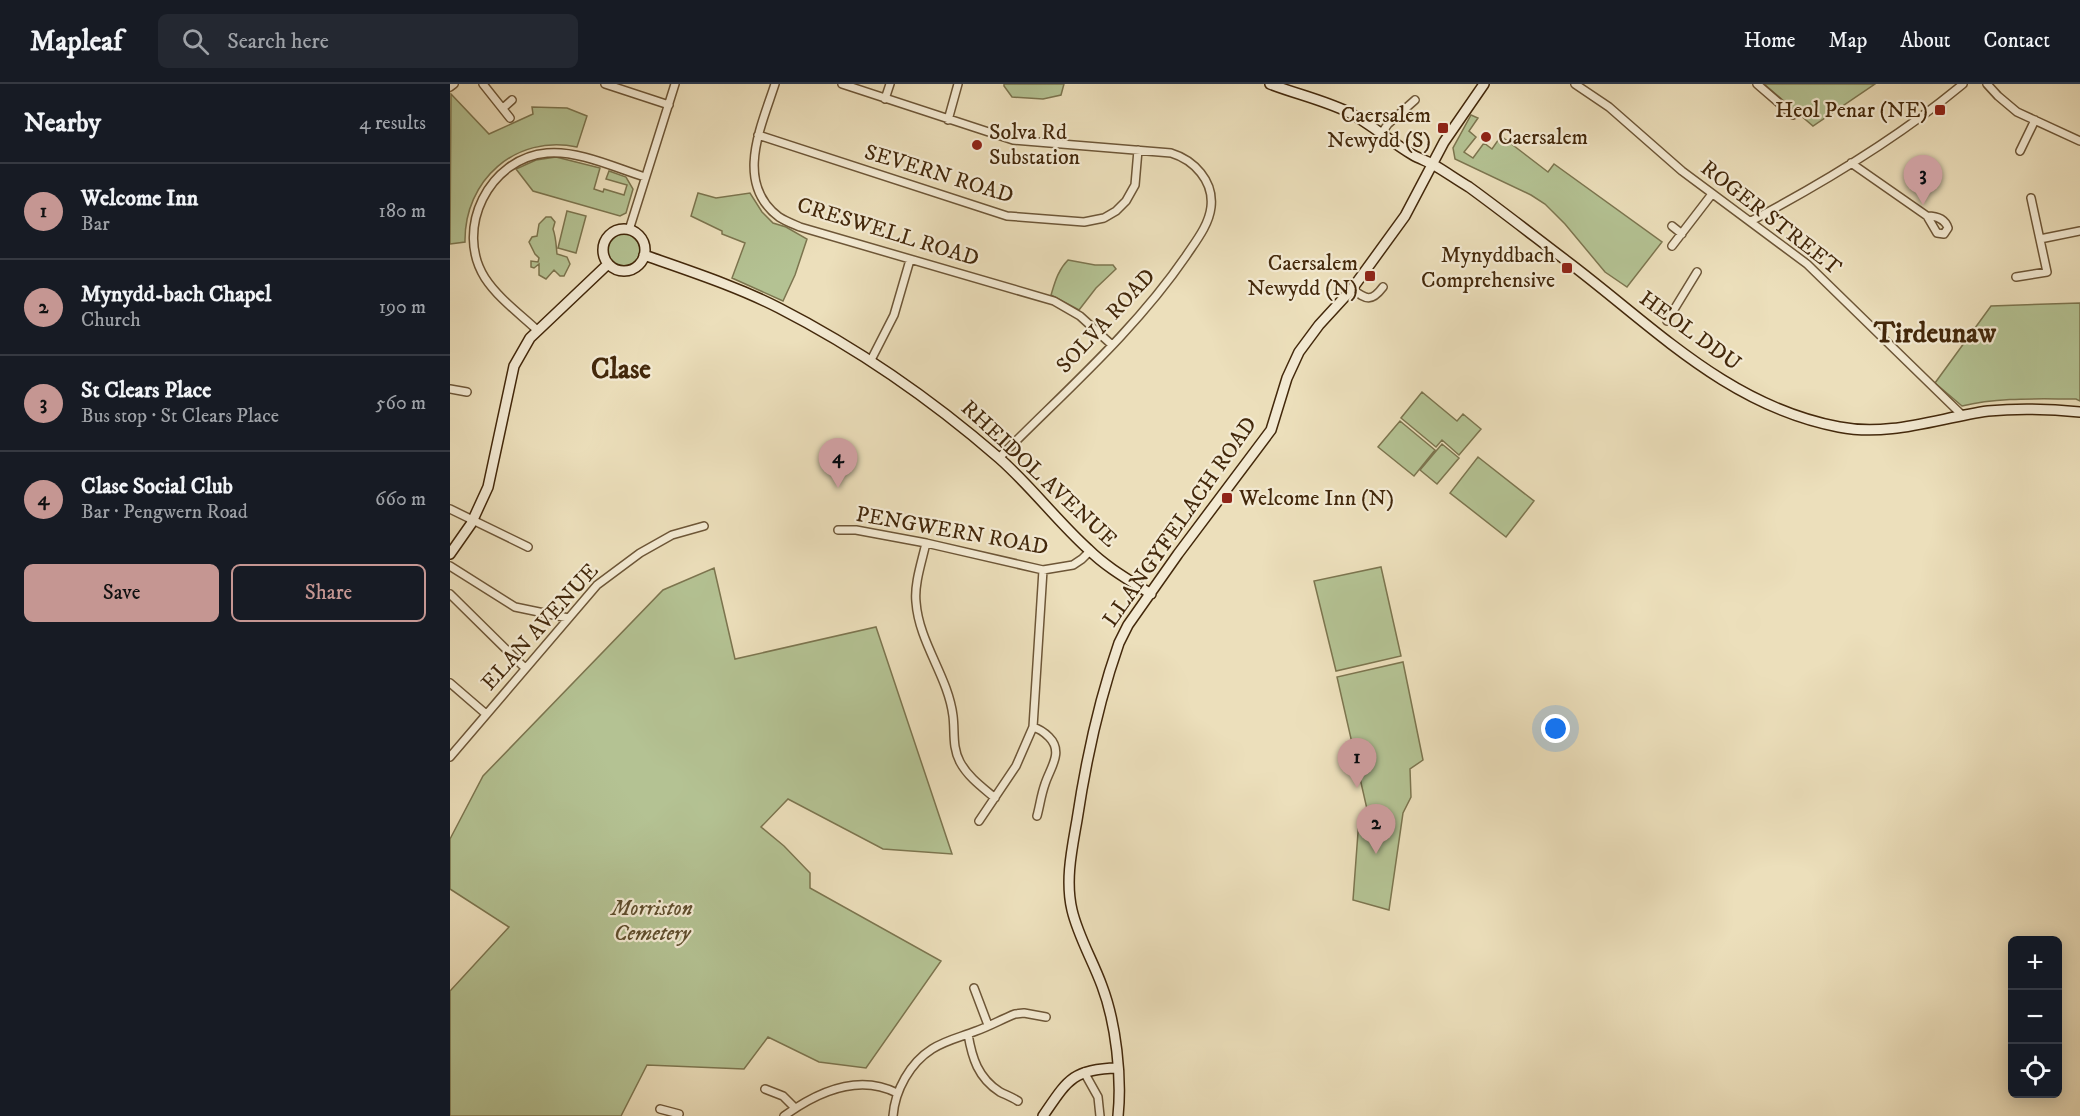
<!DOCTYPE html>
<meta charset="utf-8">
<style>
body{margin:0;font-family:"IM FELL DW Pica",serif;background:#242831;color:#f1f3f6}
.controls{position:absolute;right:18px;bottom:18px;display:grid;overflow:hidden;border-radius:9px;box-shadow:0 3px 15px #0003}
.controls button{width:54px;height:54px;display:grid;place-items:center;padding:0;border:0;border-bottom:2px solid #363941;background:#171b24;color:#f1f3f6;font:30px sans-serif}
.you{position:absolute;left:1106px;top:645px;width:21px;height:21px;margin:-15px;border:4px solid #fff;border-radius:50%;background:#1a73e8;box-shadow:0 0 0 9px #1a73e833}
.badge{display:grid;place-items:center;width:39px;height:39px;border-radius:50%;background:#c59692;color:#111;font-size:20px;font-weight:700}
.pin{position:absolute;translate:-50% -50px;filter:drop-shadow(0 2px 3px #0008)}
.pin::after{content:'';position:absolute;top:32px;width:21px;height:18px;background:inherit;clip-path:polygon(0 0,100% 0,50% 100%)}
.list{margin:0;padding:0;list-style:none}
h2{display:flex;justify-content:space-between;align-items:center;height:78px;margin:0;padding:0 24px;font-size:26px}
h2 small{font-size:20px;font-weight:400;color:#9ea1a6}
.list li{display:grid;grid-template-columns:39px 1fr auto;gap:18px;align-items:center;box-sizing:border-box;height:96px;padding:0 24px;border-top:2px solid #363941}
.list b{display:block;font-size:22px;white-space:nowrap}
.list p{margin:0;font-size:20px;white-space:nowrap;color:#9ea1a6}
.list em{font-size:20px;font-style:normal;color:#9ea1a6}
.actions{display:flex;gap:12px;padding:18px 24px}
.actions a{flex:1;padding:14px 0;border:2px solid #c59692;border-radius:9px;text-align:center;font-size:21px;color:#c59692}
.actions .main{background:#c59692;color:#111}
.icon{flex:none;width:33px;height:33px;fill:none;stroke:currentColor;stroke-width:2;stroke-linecap:round;stroke-linejoin:round}
.map{position:relative;flex:none;width:1630px;height:1032px;overflow:hidden}
header{display:flex;align-items:center;gap:36px;box-sizing:border-box;height:84px;padding:0 30px;background:#171b24;border-bottom:2px solid #363941}
header strong{font-size:28px}
nav{display:flex;gap:33px;margin-inline-start:auto;font-size:21px}
.search{width:420px;height:54px;background:#242831;display:flex;align-items:center;gap:15px;box-sizing:border-box;padding:0 21px;border-radius:9px;color:#9ea1a6;font-size:22px}
main{display:flex}
aside{flex:1;background:#171b24}
.map>svg:first-child{display:block}
</style>
<header>
<strong>Mapleaf</strong>
<div class="search"><svg class="icon" aria-label="search" viewBox="0 0 24 24"><circle cx="10" cy="10" r="6"/><path d="M15 15l6 6"/></svg>Search here</div>
<nav><a>Home</a><a>Map</a><a>About</a><a>Contact</a></nav>
</header>
<main>
<aside>
<h2>Nearby<small>4 results</small></h2>
<ul class="list">
<li><span class="badge">1</span><div><b>Welcome Inn</b><p>Bar</p></div><em>180 m</em></li>
<li><span class="badge">2</span><div><b>Mynydd-bach Chapel</b><p>Church</p></div><em>190 m</em></li>
<li><span class="badge">3</span><div><b>St Clears Place</b><p>Bus stop · St Clears Place</p></div><em>560 m</em></li>
<li><span class="badge">4</span><div><b>Clase Social Club</b><p>Bar · Pengwern Road</p></div><em>660 m</em></li>
</ul>
<div class="actions"><a class="main">Save</a><a>Share</a></div>
</aside>
<div class="map">
<svg width="1630" height="1032" viewBox="0 0 1630 1032">
<rect width="100%" height="100%" fill="#ecdfbb"/>
<filter id="stains"><feTurbulence type="fractalNoise" baseFrequency=".00333" numOctaves="4"/><feColorMatrix values="0 0 0 0 .2 0 0 0 0 .09 0 0 0 0 .02 0 0 0 .5 -.17"/></filter>
<radialGradient id="worn" r=".72"><stop offset=".6" stop-color="#630" stop-opacity="0"/><stop offset="1" stop-color="#630" stop-opacity=".3"/></radialGradient>
<path fill="#b4c293" stroke="#7c754f" stroke-width="1.5" d="M 554,0 L 614,0 L 611,11 L 593,15 L 562,13 L 554,2 Z
M 1314,0 L 1425,0 L 1363,42 Z
M 1,10 L 39,50 L 83,30 L 82,23 L 117,24 L 137,32 L 127,63 C 66,50 14,96 15,158 L 0,160 Z
M 1021,31 L 1028,34 L 1019,47 L 1026,53 L 1014,68 L 1023,74 L 1034,59 L 1042,65 L 1051,52 L 1098,88 L 1104,80 L 1212,158 L 1177,203 L 1155,188 L 1115,140 L 1095,120 L 1081,111 L 1005,75 L 1003,64 Z
M 106,73 L 150,84 L 144,105 L 153,108 L 154,105 L 174,111 L 177,101 L 156,95 L 159,87 L 176,93 L 183,105 L 176,129 L 170,132 L 83,107 L 66,85 L 86,76 Z
M 248,109 L 266,114 L 300,109 L 312,128 L 323,139 L 336,143 L 357,155 L 345,191 L 333,217 L 282,194 L 295,159 L 272,150 L 272,147 L 241,132 Z
M 117,127 L 136,132 L 126,169 L 108,164 Z
M 96,133 L 101,133 L 105,138 L 103,145 C 106,153 106,161 107,170 L 117,173 L 120,180 L 114,192 L 110,192 L 104,186 L 96,195 L 89,191 L 89,180 L 84,184 L 81,183 L 81,177 L 88,178 L 89,174 L 85,170 L 79,158 L 82,153 L 87,152 L 89,140 Z
M156 166a17 17 0 1 1 34 0a17 17 0 1 1-34 0Z
M 618,176 L 645,181 L 663,181 L 666,185 L 646,204 L 629,226 L 601,211 C 605,198 608,186 618,176 Z
M 1630,219 L 1630,317 L 1626,315 C 1588,315 1549,313 1512,322 L 1485,299 L 1541,222 Z
M 972,308 L 1007,337 L 1013,330 L 1031,345 L 1009,371 L 992,356 L 986,363 L 951,334 Z
M 950,337 L 985,366 L 964,392 L 928,363 Z
M 992,360 L 1009,374 L 987,400 L 970,386 Z
M 1028,373 L 1084,417 L 1056,453 L 1000,409 Z
M 931,483 L 951,572 L 886,587 L 864,497 Z
M 264,484 L 285,575 L 426,543 L 502,770 L 433,765 L 338,715 L 311,743 L 334,762 L 360,789 L 360,804 L 491,877 L 416,984 L 369,978 L 318,953 L 294,985 L 197,981 L 171,1032 L 0,1032 L 0,907 L 59,843 L 0,805 L 0,755 L 33,692 L 213,506 Z
M 953,578 L 973,676 L 960,685 L 961,713 L 953,729 L 939,826 L 903,816 L 909,735 L 917,725 L 887,593 Z"/>
<g fill="none" stroke-linecap="round" stroke-linejoin="round">
<defs>
<path id="street" d="M 33,0 L 60,34
M 155,0 L 219,21
M 325,0 C 311,43 284,99 329,133 C 335,137 343,140 350,143 L 604,217 L 630,232 L 662,261
M 392,0 L 563,56 L 721,69 C 744,76 764,97 761,123 C 759,141 746,157 736,172 C 684,248 613,309 549,374
M 1125,0 L 1159,23 L 1232,87 L 1357,180 L 1512,331
M 1307,0 L 1343,31
M 1537,0 L 1548,12 L 1567,28 L 1630,57
M 0,3 L 4,0
M 435,15 L 440,0
M 53,24 L 62,16
M 498,36 L 508,0
M 931,50 L 938,40 L 965,16
M 308,51 L 557,132 L 634,138 L 654,134 L 666,127 L 676,117 L 685,101 L 688,66
M 1570,67 L 1585,36
M 1401,79 L 1477,132
M 1477,132 C 1486,132 1495,135 1498,144 L 1494,150 L 1487,149 Z
M 1301,137 C 1375,98 1448,54 1513,0
M 1222,142 L 1232,150
M 179,146 L 225,0
M 1590,155 L 1630,147
M 1222,162 L 1262,110
M 1566,193 L 1597,188 L 1581,114
M 902,205 C 916,215 921,219 933,203
M 1217,237 L 1247,188
M 87,246 C 70,230 48,214 35,194 C 4,145 39,74 97,69 C 128,66 166,84 195,93
M 421,276 L 444,231 L 460,176
M 0,305 L 17,308
M 0,425 L 78,463
M 388,446 L 406,446 L 476,459 L 593,486 L 623,481 L 632,475 L 640,467
M 476,459 C 472,477 464,500 466,518 C 469,559 498,592 503,632 C 505,648 502,663 510,678 C 518,693 532,703 545,714
M 0,482 L 65,523 L 118,534
M 0,510 L 75,584
M 0,599 L 36,630
M 583,643 C 590,645 594,648 599,653 C 614,668 600,684 595,700 C 591,711 590,721 587,732
M 0,673 L 147,501 L 190,469 L 222,451 L 254,442
M 529,737 L 566,682 L 583,643 L 593,486
M 524,904 L 538,941
M 518,950 C 522,974 528,994 550,1008 C 556,1011 562,1013 568,1017
M 634,988 L 648,1013 L 650,1032
M 315,1005 L 333,1012 L 345,1024
M 210,1025 L 229,1030
M 334,1032 C 367,1008 408,989 447,1009
M 443,1032 C 445,1006 460,979 482,965 C 496,956 511,953 526,947 C 540,942 552,935 565,930 L 574,929 L 596,933"/>
<path id="secondary" d="M 820,0 C 846,10 873,16 898,28 C 921,40 941,58 963,71 C 970,75 977,77 984,81 C 996,88 1007,96 1019,103 C 1052,127 1085,153 1118,178 C 1204,243 1278,322 1389,343 C 1440,353 1488,334 1538,327 C 1569,324 1600,325 1630,328
M153 166a21 21 0 1 1 42 0a21 21 0 1 1-42 0Z
M 194,171 C 239,187 286,202 329,224 C 409,265 481,315 549,374 C 581,402 607,437 638,465 C 656,483 679,496 701,510
M 0,470 L 21,440 L 38,403 L 64,282 L 80,254 L 158,180
M 593,1032 C 617,997 622,985 667,984
M 668,1032 C 672,993 666,939 652,902 C 643,877 628,852 622,826 C 615,796 622,765 627,736 C 636,676 649,616 669,559 L 678,541 L 728,470 L 821,346 L 837,294 L 849,268 L 869,241 L 902,205 L 955,132 L 994,58 L 1034,0"/>
</defs>
<use href="#street" stroke="#6d5637" stroke-width="10"/>
<use href="#secondary" stroke="#43280b" stroke-width="12"/>
<use href="#street" stroke="#f3ead3" stroke-width="7"/>
<use href="#secondary" stroke="#f3ead3" stroke-width="9"/>
</g>
<g fill="#8f2418" stroke="#f3ead3" stroke-width="2">
<rect x="1484" y="20" width="12" height="12" rx="3"/>
<rect x="987" y="38" width="12" height="12" rx="3"/>
<circle cx="1036" cy="53" r="6"/>
<circle cx="527" cy="61" r="6"/>
<rect x="1111" y="178" width="12" height="12" rx="3"/>
<rect x="914" y="186" width="12" height="12" rx="3"/>
<rect x="771" y="408" width="12" height="12" rx="3"/>
</g>
<g text-anchor="middle" dominant-baseline="central" stroke-width="4.5" stroke-linejoin="round" paint-order="stroke">
<g font-size="22" fill="#43280b" stroke="#f3ead3" text-anchor="end">
<text x="1478" y="26">Heol Penar (NE)</text>
<text x="981" y="31">Caersalem<tspan x="981" dy="25">Newydd (S)</tspan></text>
<text x="539" y="48" text-anchor="start">Solva Rd<tspan x="539" dy="25">Substation</tspan></text>
<text x="1048" y="53" text-anchor="start">Caersalem</text>
<text x="1105" y="171">Mynyddbach<tspan x="1105" dy="25">Comprehensive</tspan></text>
<text x="908" y="179">Caersalem<tspan x="908" dy="25">Newydd (N)</tspan></text>
<text x="789" y="414" text-anchor="start">Welcome Inn (N)</text>
</g>
<g font-size="22" fill="#43280b" stroke="#f3ead3">
<text transform="translate(489 90) rotate(17)">SEVERN ROAD</text>
<text transform="translate(1321 134) rotate(38)">ROGER STREET</text>
<text transform="translate(438 148) rotate(17)">CRESWELL ROAD</text>
<text transform="translate(656 237) rotate(-47)">SOLVA ROAD</text>
<text transform="translate(1240 247) rotate(36)">HEOL DDU</text>
<text transform="translate(589 390) rotate(43)">RHEIDOL AVENUE</text>
<text transform="translate(730 438) rotate(-55)">LLANGYFELACH ROAD</text>
<text transform="translate(502 447) rotate(10)">PENGWERN ROAD</text>
<text transform="translate(90 543) rotate(-48)">ELAN AVENUE</text>
</g>
<g font-size="22" font-style="italic" fill="#5f4e2d" stroke="#f3ead3">
<text x="202" y="824">Morriston<tspan x="202" dy="25">Cemetery</tspan></text>
</g>
<g font-size="28" font-weight="bold" fill="#43280b" stroke="#f3ead3">
<text x="1485" y="249">Tirdeunaw</text>
<text x="171" y="285">Clase</text>
</g>
</g>
<rect width="100%" height="100%" filter="url(#stains)"/>
<rect width="100%" height="100%" fill="url(#worn)"/>
</svg>
<div class="controls">
<button>+</button>
<button>−</button>
<button><svg class="icon" aria-label="locate" viewBox="0 0 24 24"><circle cx="12" cy="12" r="6"/><path d="M12 2v4M12 18v4M2 12h4M18 12h4"/></svg></button>
</div>
<div class="you"></div>
<div class="pin badge" style="left:907px;top:704px">1</div>
<div class="pin badge" style="left:926px;top:770px">2</div>
<div class="pin badge" style="left:1473px;top:121px">3</div>
<div class="pin badge" style="left:388px;top:404px">4</div>
</div>
</main>
